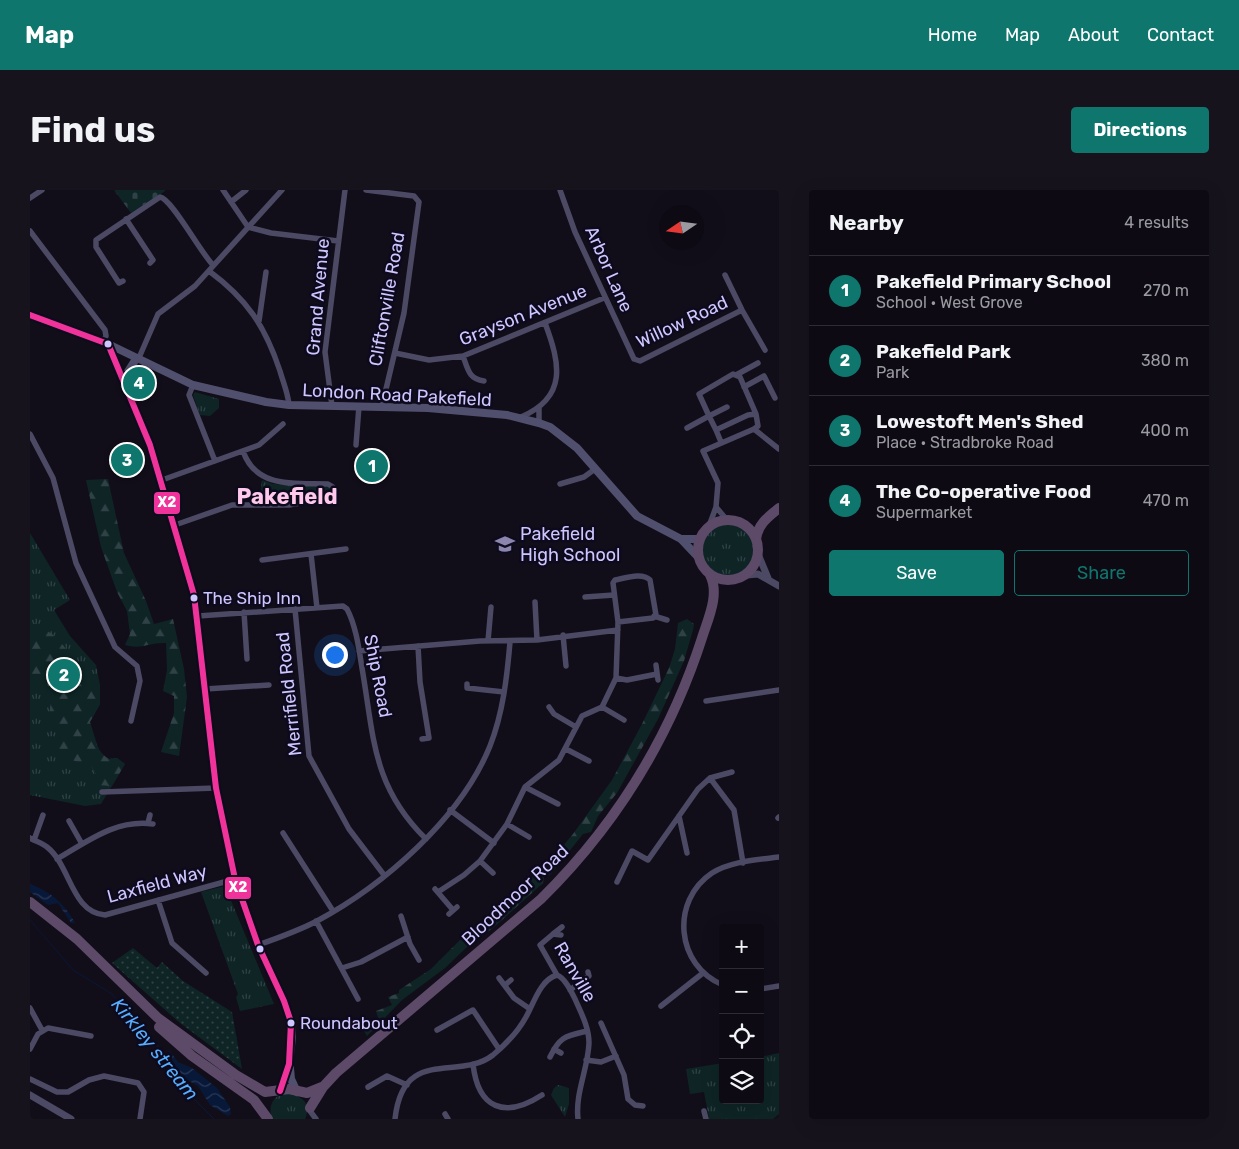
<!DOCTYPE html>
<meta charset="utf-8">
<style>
body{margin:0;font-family:Rubik,sans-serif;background:#16131d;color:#f1f3f6}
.controls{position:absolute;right:15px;bottom:15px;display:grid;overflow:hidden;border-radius:5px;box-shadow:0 5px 20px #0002}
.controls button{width:45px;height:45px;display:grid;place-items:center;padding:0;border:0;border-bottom:1px solid #2d2b34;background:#0d0a14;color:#f1f3f6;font:25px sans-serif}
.compass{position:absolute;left:629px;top:15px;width:45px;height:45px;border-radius:50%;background:#0d0a14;box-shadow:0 5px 20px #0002;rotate:257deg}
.you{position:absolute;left:304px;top:464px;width:18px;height:18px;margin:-12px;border:4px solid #fff;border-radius:50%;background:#1a73e8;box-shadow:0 0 0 8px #1a73e833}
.badge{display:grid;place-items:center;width:32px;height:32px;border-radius:50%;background:#0f766e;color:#fff;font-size:16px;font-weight:700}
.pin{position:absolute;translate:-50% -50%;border:2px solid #fff;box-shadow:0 1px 5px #0006}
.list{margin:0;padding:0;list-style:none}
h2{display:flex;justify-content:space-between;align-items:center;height:65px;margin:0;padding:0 20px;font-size:21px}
h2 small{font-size:16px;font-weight:400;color:#9a9aa0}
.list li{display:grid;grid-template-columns:32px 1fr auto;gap:15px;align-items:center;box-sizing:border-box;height:70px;padding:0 20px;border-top:1px solid #2d2b34}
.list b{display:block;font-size:19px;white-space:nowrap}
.list p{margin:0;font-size:16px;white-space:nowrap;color:#9a9aa0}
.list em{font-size:16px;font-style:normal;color:#9a9aa0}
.actions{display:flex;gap:10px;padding:15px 20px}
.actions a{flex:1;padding:11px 0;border:1px solid #0f766e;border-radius:5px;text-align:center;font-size:18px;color:#0f766e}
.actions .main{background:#0f766e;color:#fff}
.icon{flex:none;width:28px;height:28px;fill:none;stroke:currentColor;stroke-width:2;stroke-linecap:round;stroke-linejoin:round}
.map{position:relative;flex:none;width:749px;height:929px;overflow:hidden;border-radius:5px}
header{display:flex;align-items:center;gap:30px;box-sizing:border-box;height:70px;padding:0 25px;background:#0f766e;color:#fff}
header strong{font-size:24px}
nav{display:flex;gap:28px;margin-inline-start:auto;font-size:18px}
.intro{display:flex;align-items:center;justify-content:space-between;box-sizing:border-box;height:120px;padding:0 30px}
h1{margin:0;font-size:35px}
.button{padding:12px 22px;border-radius:5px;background:#0f766e;color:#fff;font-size:18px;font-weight:700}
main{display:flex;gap:30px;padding:0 30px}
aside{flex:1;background:#0d0a14;border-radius:5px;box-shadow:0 5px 20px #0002}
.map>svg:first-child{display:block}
</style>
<header>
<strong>Map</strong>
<nav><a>Home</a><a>Map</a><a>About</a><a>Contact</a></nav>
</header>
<div class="intro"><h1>Find us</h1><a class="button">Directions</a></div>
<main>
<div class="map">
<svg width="749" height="929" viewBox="0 0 749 929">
<defs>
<pattern id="grass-tufts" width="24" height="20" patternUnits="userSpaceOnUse" patternTransform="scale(1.25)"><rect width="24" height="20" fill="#0e2425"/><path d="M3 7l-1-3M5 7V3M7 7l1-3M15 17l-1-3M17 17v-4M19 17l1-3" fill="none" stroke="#304246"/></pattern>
<pattern id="forest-firs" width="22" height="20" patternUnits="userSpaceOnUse" patternTransform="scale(1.25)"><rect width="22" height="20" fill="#0e2425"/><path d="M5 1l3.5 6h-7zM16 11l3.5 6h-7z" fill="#304246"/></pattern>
<pattern id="cemetery-stones" width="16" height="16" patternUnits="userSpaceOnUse" patternTransform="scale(1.25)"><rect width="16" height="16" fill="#0e2425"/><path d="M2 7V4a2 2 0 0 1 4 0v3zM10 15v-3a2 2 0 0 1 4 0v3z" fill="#304246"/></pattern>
<pattern id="garden-dots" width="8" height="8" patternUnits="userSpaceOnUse" patternTransform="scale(1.25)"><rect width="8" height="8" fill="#0e2425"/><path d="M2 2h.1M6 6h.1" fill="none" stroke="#304246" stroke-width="1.8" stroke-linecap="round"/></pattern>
<pattern id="water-waves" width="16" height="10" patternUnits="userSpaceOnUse" patternTransform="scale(1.25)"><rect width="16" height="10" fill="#071839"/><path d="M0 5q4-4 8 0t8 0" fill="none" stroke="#2a3857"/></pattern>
</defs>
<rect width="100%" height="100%" fill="#110e1a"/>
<path fill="url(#grass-tufts)" d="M 165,202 L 189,209 L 189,218 L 180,226 L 170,225 L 163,205 Z
M 232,290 L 243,294 L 297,296 L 301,298 L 302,304 L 256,314 L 229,313 Z
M671 360a27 27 0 1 1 54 0a27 27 0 1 1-54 0Z
M 0,343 L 40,410 L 24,420 L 40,446 L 66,475 L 70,495 L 70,514 L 60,532 L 70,564 L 79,569 L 87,568 L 95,574 L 71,614 L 55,616 L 0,605 Z
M 195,696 L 244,814 L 210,821 L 206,807 L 208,804 L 171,702 Z
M 749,863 L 749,924 L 743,929 L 679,929 L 674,902 L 660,904 L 656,879 L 693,873 L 693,910 L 730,910 L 730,867 Z
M 528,895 L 539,898 L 539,914 L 535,927 L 521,905 L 524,898 Z
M 252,903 C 268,904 283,910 275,929 L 242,929 C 238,917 242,909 252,903 Z"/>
<path fill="url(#forest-firs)" d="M 78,289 L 94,363 L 116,411 L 124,434 L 143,429 L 154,479 L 157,507 L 149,566 L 131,562 L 144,523 L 144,506 L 133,501 L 137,480 L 136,453 C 119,452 112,460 95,455 L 100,444 L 97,421 L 87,402 L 71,357 L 56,290 Z
M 657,429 L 664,434 L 663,440 L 654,471 L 628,529 L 587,603 L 568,626 L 561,642 L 553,644 L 521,684 L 514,687 L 513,693 L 463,738 L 439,755 L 415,778 L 372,810 L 337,846 L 333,839 L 349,830 L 346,821 L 362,815 L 358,807 L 369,803 L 369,800 L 401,779 L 429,751 L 522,669 L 543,644 L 582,590 L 612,534 L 639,478 L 645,459 L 648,433 Z
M 5,433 L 25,446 L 36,459 L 41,471 L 70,503 L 70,514 L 60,532 C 64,547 66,561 79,569 L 87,568 L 95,574 L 82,596 L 67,595 L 66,584 L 61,576 L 29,566 L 24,561 L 31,547 L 19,526 L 22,503 L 29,488 L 26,483 L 19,486 L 0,485 L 0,436 Z"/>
<path fill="url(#cemetery-stones)" d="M 84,0 L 135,0 L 135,1 L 101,23 Z"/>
<path fill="url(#garden-dots)" d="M 103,758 L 127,778 L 132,772 L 153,791 L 202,822 L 212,879 L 150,833 L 82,773 Z"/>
<path fill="url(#water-waves)" d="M 0,694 C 20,701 35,714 45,733 L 41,733 L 28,713 L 18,715 L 0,702 Z
M 139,860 L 148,872 L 162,878 L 187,898 L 200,917 L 201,924 L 198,926 L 180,915 L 168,896 L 154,888 L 143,872 Z"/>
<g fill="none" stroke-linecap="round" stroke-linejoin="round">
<path stroke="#071839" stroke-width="1" d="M 0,730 L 43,780 L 82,804 L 114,847 L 129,857 L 155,900 L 184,929"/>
<path stroke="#4b4963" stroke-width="5.5" d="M 193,0 L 218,37 L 241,43 L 308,51
M 336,0 L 384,6 L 389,12 L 374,123 L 352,216
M 530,0 L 545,42 L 604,169 L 610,171 L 712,120
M 0,8 L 12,0
M 201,12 L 216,0
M 96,29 L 123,70 L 120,73
M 0,41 L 75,140 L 76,146 L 73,152
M 179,81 C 217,109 235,136 250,181 C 253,192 258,203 259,215
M 695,85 L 712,120 L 735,160
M 93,91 L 89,93 L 66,57 L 66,50 L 130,7 C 142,9 170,62 183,75
M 229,131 L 236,82
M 365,163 L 399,170 L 433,166 L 574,108
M 433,166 C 438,180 439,189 454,191
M 108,170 L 128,124 L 165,96 L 252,0
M 706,185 L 728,173
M 163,195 L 159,205 L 185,271
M 714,197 L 734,186 L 745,208
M 302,216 L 295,162 L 315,0
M 697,217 L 679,226 L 669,204 L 703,184 L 710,187 L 726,224
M 491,227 C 538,207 530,173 515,133
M 509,233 L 509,217
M 657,238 L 679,226 L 686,240
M 724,239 L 749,259
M 0,244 L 23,288 L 46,373 L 85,457 L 107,476 L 110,491 L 101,531
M 326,255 L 329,216
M 132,290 L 229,255 L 253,234
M 530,294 L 554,287 L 565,279
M 686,317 L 697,330
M 145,335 L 202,315 L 259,315 L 298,308 L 303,305 L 303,297 L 298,294 C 265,293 226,299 213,261
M 679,336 L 686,317 L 688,293 L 673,261 L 724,239 L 728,236 L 726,224 L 718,225 L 686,240 L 691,252
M 281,364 L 287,418
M 232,370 L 316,359
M 555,407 L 584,405
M 505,412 L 507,450
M 265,419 L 279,566 L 319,639 L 354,685
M 214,422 L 217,469
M 168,426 L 313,416 L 317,419 C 326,436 329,459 332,478 C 344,547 342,596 396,649
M 624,426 L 637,430
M 533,445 L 536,476
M 458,451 L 461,417
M 388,456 L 390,492 L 399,548 L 392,549
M 329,461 L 450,451 L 507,450 L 588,440
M 626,475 L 628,490
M 586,488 L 597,490 L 627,484
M 437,494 L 437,498 L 474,502
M 175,499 L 239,495
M 676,511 L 749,500
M 519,517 L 524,524 L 546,537
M 572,517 L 594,530
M 536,559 L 559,571
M 680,588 L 704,620 L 713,673
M 495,597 L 528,614
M 72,602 L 186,598
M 420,620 L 464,653
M 649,626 L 657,663
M 748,628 L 749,627
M 39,631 L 52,654
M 118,633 L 120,625
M 477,634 L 499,647
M 253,643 L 303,721
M 0,648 C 5,651 13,653 17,657 C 41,676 41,722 75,725 L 205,689
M 4,650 L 13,625
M 27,669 C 58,651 86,629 123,634
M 450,671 L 463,683
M 587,692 L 602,661 L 618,670 L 668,599 L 680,588 L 702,582
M 405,699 L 423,720
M 408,702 L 434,685 L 450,671 L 477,634 L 495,597 L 529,570 L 552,526 L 572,517 L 586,488 L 588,432 L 583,393 L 585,390 C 596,388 612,382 620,390 L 626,425 L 623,428 L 588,432
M 128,710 L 142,753 L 176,783
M 419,724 L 427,717
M 371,726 L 380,754 L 389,770
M 286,731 L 328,809
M 523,744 L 532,737
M 531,745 L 523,744 L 510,755 L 527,785 C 535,788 541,801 545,809 C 551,823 559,837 559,853 C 558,879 545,903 548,929
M 228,755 C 248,748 268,741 287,731 C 354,695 431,628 460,556 C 473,523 477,487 480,452
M 312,778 L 331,772 L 378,747
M 469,788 L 484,808 L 500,819
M 475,795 L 481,790
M 693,795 C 646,776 640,711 682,683 C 701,671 727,670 749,667
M 730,799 L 749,796
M 540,800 L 559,786 L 558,782
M 631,816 L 673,783
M 0,818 L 12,840
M 571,833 L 594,885 L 598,909 L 605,915 L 613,916
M 407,840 L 443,820 L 469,859
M 0,859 L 8,844 L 18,838 L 61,846
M 524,859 L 531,863
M 520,867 C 530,846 536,846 557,841
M 556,870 L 571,872 L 586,866
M 443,874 C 448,919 475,929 512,905
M 0,889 L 27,902 L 38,902 L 59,890 L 74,886 L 108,893 L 114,902 L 110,929
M 338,897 L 357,886 L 377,895
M 280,921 L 286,929
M 674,921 L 676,929
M 415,924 L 418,929
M 365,929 C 373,855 429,892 463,865 C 475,855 489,840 496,827 C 504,813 510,790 527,785"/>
<path stroke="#4b4963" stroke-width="7" d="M 728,364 L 738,388
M 717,385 L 728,384 L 749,396
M 0,905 L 41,929"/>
<path stroke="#514f6e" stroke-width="8" d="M 0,125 L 78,154 L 163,195 L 236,212 L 259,215 L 398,218 L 477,225 L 509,233 L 520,237 L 547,258 L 607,326 L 651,349 L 668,367
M 78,154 L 120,255 L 164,405 L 186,598 L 205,689 L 228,755 L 254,811 L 261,832 L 262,847 L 259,874 L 250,901
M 94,188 L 106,169
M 651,349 L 670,349
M 260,878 L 261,889 L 267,902"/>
<path stroke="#5c4a68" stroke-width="10" d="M668 360a30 30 0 1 1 60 0a30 30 0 1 1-60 0Z
M 726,349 C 728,334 738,327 749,318
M 0,712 L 47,749 L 128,828 L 206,885 L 235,902 L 259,899 L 277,903 L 292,897
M 129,837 L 162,866 L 224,910 L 238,929
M 280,918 L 293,897 L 306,883 L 511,709 C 585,636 640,547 672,448 C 678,429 690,404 680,385"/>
<defs>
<path id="bus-1" d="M 0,125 L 78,154 L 120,255 L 164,405 L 186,598 L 205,689 L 228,755 L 254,811 L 261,832 L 259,874 L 250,901"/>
</defs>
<use href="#bus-1" stroke="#0e0a1e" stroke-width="10"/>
<use href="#bus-1" stroke="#ef339a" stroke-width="6"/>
</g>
<defs>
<symbol id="school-bare" viewBox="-9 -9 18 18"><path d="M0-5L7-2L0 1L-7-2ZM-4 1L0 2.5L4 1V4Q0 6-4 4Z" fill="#8c86af" stroke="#0e0a1e" stroke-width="2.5" paint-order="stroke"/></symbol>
</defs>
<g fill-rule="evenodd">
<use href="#school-bare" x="461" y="340" width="28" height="28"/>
</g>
<g fill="#cec7ff" stroke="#0e0a1e" stroke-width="2">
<circle cx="78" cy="154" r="4.5"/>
<circle cx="164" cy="408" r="4.5"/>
<circle cx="230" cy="759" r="4.5"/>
<circle cx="261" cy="833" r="4.5"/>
</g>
<g text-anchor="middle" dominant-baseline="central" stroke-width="5" stroke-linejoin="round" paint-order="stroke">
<g font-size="17" fill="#cec7ff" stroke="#0e0a1e" text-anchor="start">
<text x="173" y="408">The Ship Inn</text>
<text x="270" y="833">Roundabout</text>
</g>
<g font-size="18" fill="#cec7ff" stroke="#0e0a1e">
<text transform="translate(579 79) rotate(66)">Arbor Lane</text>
<text transform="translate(288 107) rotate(-85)">Grand Avenue</text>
<text transform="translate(357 109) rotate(-80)">Cliftonville Road</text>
<text transform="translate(493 125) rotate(-22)">Grayson Avenue</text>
<text transform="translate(652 132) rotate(-25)">Willow Road</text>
<text transform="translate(367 205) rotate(3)">London Road Pakefield</text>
<text transform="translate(348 486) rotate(79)">Ship Road</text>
<text transform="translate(259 504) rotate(-96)">Merrifield Road</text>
<text transform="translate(127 694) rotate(-15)">Laxfield Way</text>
<text transform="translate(485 705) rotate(-43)">Bloodmoor Road</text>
<text transform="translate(545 782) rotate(60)">Ranville</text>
</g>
<g font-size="18" fill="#cec7ff" stroke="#0e0a1e" text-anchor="start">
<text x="490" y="344">Pakefield<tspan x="490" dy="21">High School</tspan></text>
</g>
<g font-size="19" font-style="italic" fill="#55aeff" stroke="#0e0a1e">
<text transform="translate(125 859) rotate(51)">Kirkley stream</text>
</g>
<g font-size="22" font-weight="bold" fill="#ffc9eb" stroke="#0e0a1e">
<text x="257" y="306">Pakefield</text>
</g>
</g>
<g stroke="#0e0a1e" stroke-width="2">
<rect x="123" y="301" width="28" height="24" rx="5" fill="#ef339a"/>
<rect x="194" y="686" width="28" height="24" rx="5" fill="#ef339a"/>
</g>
<g font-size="14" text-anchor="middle" font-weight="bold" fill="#fff">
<text x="137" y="317">X2</text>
<text x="208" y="702">X2</text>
</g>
</svg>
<div class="controls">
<button>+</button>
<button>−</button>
<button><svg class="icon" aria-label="locate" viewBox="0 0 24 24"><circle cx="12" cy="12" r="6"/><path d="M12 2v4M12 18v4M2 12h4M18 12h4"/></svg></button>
<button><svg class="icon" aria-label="layers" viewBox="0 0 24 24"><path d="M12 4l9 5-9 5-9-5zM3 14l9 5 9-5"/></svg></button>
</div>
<svg class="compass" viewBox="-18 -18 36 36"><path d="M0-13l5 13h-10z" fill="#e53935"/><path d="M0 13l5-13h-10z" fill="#9a9aa0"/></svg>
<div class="you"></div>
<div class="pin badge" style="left:342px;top:276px">1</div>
<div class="pin badge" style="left:34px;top:485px">2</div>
<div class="pin badge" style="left:97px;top:270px">3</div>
<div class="pin badge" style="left:109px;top:193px">4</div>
</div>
<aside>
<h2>Nearby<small>4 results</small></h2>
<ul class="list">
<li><span class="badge">1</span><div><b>Pakefield Primary School</b><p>School · West Grove</p></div><em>270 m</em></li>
<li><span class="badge">2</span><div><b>Pakefield Park</b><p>Park</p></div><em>380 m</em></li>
<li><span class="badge">3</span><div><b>Lowestoft Men's Shed</b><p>Place · Stradbroke Road</p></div><em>400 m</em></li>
<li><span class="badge">4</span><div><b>The Co-operative Food</b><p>Supermarket</p></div><em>470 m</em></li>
</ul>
<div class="actions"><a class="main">Save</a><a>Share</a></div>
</aside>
</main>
